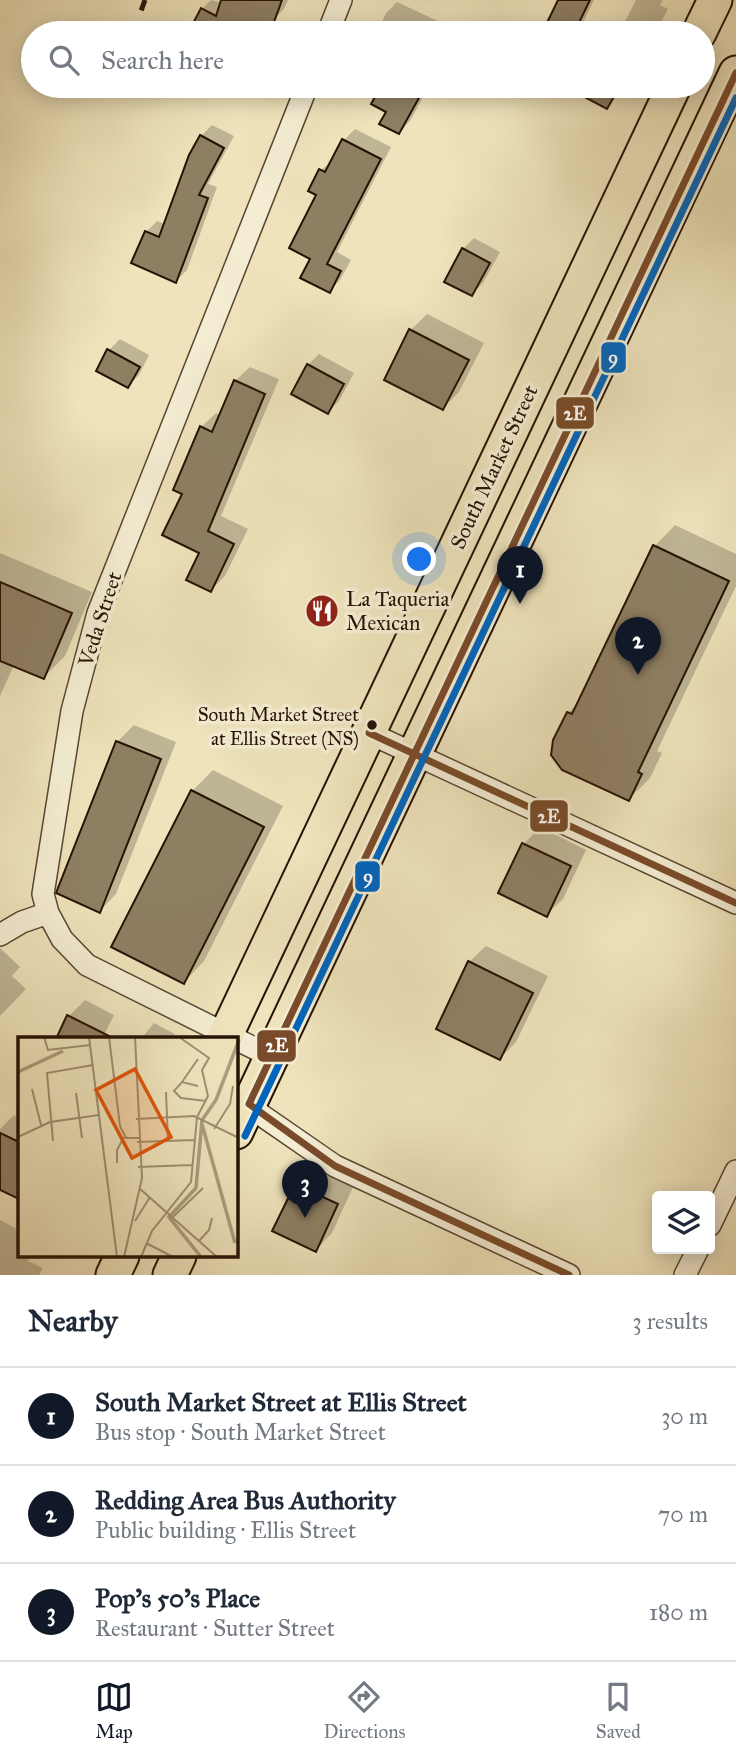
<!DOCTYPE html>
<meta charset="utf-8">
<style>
body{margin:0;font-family:"IM FELL Great Primer",serif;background:#f6f6f7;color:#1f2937}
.controls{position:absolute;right:21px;bottom:21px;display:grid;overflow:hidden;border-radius:7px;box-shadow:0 4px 18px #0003}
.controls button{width:63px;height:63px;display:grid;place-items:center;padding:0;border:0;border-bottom:2px solid #e0e1e3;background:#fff;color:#1f2937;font:35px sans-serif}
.you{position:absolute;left:420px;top:560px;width:24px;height:24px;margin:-18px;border:5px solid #fff;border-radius:50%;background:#1a73e8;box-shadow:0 0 0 10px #1a73e833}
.badge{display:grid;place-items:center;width:46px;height:46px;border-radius:50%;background:#111827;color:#fff;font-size:23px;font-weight:700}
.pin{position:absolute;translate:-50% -58px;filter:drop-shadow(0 2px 4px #0008)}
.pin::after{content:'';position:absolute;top:37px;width:24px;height:21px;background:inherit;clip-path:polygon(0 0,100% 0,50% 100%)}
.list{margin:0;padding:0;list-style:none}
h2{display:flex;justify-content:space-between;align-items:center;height:91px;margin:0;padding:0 28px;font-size:30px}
h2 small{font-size:23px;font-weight:400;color:#747a83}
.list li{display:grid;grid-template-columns:46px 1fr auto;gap:21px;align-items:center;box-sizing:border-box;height:98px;padding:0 28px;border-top:2px solid #e0e1e3}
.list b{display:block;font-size:26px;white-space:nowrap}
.list p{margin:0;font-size:23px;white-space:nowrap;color:#747a83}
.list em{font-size:23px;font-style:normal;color:#747a83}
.icon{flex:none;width:38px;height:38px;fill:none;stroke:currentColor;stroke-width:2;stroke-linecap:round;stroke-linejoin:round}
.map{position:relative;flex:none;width:736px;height:1275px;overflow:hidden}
.search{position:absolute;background:#fff;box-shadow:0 4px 18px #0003;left:21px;right:21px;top:21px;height:77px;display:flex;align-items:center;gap:18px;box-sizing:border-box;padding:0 24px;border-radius:38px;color:#747a83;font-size:26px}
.sheet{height:385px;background:#fff}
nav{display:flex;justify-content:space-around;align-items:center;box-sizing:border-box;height:98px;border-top:2px solid #e0e1e3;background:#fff;font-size:19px;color:#747a83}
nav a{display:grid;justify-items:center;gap:4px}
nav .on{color:#111827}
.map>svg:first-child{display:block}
</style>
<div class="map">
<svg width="736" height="1275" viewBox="0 0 736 1275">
<rect width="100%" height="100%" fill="#eee3bb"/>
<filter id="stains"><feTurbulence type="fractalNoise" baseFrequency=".00286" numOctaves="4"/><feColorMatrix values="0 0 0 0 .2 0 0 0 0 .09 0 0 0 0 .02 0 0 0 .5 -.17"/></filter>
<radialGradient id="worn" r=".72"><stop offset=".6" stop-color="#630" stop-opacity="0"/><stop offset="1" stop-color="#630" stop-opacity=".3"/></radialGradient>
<path fill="#0003" d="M 211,0 L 222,3 L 223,0 L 288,0 L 284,9 L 273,20 L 257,14 L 247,33 L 190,33 L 202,9 Z
M 560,0 L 594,0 L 578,33 L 544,33 Z
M 636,0 L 663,0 L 660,5 L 668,9 L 655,33 L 619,33 Z
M 397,2 L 444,24 L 440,33 L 377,33 L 386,13 Z
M 383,86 L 429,86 L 410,121 L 399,132 L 388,112 L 373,104 Z
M 591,86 L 627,86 L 607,106 L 586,95 Z
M 212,125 L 234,136 L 208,184 L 217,187 L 187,270 L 176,281 L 146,232 L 157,221 L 165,224 L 201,136 Z
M 355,129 L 391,147 L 337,252 L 351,260 L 340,280 L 329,291 L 312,258 L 321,170 L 334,160 L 344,140 Z
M 474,238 L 500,252 L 483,283 L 472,294 L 463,249 Z
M 427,314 L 484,343 L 459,392 L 443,408 L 410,331 Z
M 120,339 L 149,355 L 139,375 L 128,386 L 109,350 Z
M 319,354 L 354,373 L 339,401 L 328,412 L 308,365 Z
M 250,367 L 279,379 L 221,516 L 248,529 L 225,576 L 211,590 L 184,493 L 201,427 L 216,413 L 221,415 L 235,381 Z
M 675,525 L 736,554 L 736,586 L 657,751 L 662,753 L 650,778 L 629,799 L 568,713 L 581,699 L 655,546 Z
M 0,553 L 92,592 L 65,656 L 44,677 L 14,665 L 0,696 Z
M 134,725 L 176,742 L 116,894 L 100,911 L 117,742 Z
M 213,770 L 283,806 L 204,961 L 184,982 L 192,791 Z
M 540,827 L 586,850 L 563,899 L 546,915 L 500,893 L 524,844 Z
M 486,946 L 548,976 L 516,1042 L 500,1058 L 469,962 Z
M 0,948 L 20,967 L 12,976 L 26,989 L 0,1016 Z
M 85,1000 L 114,1015 L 102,1039 L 69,1016 Z
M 154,1023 L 175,1034 L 172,1039 L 141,1039 Z
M 14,1115 L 19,1118 L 17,1196 L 0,1188 L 0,1129 Z
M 313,1169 L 353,1187 L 332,1233 L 316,1250 L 297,1185 Z
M 0,1220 L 19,1230 L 19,1256 L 30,1256 L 28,1261 L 43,1268 L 39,1275 L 0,1275 Z"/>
<path fill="#8e7f63" stroke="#261204" stroke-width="2" d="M 221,0 L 282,0 L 270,33 L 188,33 L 201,8 L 216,16 Z
M 558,0 L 590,0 L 574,33 L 542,33 Z
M 381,86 L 402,86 L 420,96 L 399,134 L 379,124 L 386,112 L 371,104 Z
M 564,86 L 620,86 L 607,109 Z
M 200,135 L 224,148 L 199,195 L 208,198 L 176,283 L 131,263 L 145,231 L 159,237 L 189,155 Z
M 342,139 L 381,159 L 327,264 L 341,271 L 330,293 L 300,278 L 310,259 L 289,248 L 316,195 L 308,191 L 319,169 L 325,172 Z
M 462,248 L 490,263 L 472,296 L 444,282 Z
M 409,329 L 469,360 L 443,410 L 384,380 Z
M 107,349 L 140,367 L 128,388 L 96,371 Z
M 307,364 L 344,384 L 328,414 L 291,394 Z
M 234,380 L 265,394 L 208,531 L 234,544 L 211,592 L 186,580 L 199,553 L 162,535 L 182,494 L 173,490 L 200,426 L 212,432 Z
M 653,545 L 729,581 L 638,772 L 642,774 L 629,801 L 562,770 L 551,755 L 553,740 L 567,712 L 572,714 Z
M 0,582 L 72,613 L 44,679 L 0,661 Z
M 116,741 L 161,759 L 100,913 L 56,893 Z
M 191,790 L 264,827 L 184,984 L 111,947 Z
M 522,843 L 571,866 L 547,917 L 498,893 Z
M 468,961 L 533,993 L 500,1060 L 436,1029 Z
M 67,1015 L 115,1039 L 56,1039 Z
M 0,1133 L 19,1142 L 19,1199 L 0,1190 Z
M 295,1184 L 338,1204 L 316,1252 L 272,1231 Z"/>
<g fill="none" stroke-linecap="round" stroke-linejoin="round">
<defs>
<path id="minor" d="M 328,33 L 341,0
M 369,733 L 736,903
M 0,935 L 22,922 L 48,913
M 270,1056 L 87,965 L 62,939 L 48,913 L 43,894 L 72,711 L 98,613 L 307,86
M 238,1099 L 335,1166 L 569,1275
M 710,1225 L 736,1171
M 685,1275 L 698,1249"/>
<path id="primary" d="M 699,33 L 715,0
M 224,1039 L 674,86
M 236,1132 L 736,73
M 113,1275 L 122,1256
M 170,1275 L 179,1256"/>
</defs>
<use href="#minor" stroke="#584632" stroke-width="24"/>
<use href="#primary" stroke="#261204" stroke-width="37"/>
<use href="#minor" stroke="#f4edd3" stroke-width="21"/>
<use href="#primary" stroke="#eee3bb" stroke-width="33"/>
<path stroke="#261204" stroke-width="5" stroke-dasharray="12 12" stroke-linecap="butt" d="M 133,33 L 145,0"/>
<defs>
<path id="bus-1" d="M 372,725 L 369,733 L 736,903
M 569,1275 L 335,1166 L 249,1104 L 736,73"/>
<path id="bus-2" d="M 245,1136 L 736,98"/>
</defs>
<use href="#bus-1" stroke="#f4edd3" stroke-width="12"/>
<use href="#bus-2" stroke="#f4edd3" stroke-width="12"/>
<use href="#bus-1" stroke="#7a4b2a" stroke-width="7"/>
<use href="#bus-2" stroke="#0065bd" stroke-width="7"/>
</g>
<defs>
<symbol id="restaurant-disc" viewBox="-11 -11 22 22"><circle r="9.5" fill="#8f2418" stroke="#f4edd3"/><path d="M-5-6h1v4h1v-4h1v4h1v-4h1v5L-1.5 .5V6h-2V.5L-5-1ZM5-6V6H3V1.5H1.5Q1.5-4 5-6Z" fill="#fff"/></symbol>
</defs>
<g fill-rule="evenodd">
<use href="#restaurant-disc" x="303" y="592" width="38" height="38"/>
</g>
<circle fill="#261204" stroke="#f4edd3" stroke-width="2.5" cx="372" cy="725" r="6"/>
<g text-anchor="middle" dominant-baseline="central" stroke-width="7" stroke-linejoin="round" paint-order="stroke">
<g font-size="19" fill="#261204" stroke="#f4edd3" text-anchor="end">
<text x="359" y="714">South Market Street<tspan x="359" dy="24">at Ellis Street (NS)</tspan></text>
</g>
<g font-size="21" fill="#261204" stroke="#f4edd3">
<text transform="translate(494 467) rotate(-65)">South Market Street</text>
<text transform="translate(100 619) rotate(-72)">Veda Street</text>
</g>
<g font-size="21" fill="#261204" stroke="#f4edd3" text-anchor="start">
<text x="346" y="599">La Taqueria<tspan x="346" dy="24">Mexican</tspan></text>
</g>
</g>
<g transform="translate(18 1037)">
<rect width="220" height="220" fill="#eee3bb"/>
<path fill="none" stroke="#aa9c7d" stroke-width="3.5" d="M 0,35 L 45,14M 184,87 L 217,206M 183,220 L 151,180 L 178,151 L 184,83 L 198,63 L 221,3"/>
<path fill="none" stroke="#9e8f72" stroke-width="2" d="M 26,0 L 30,13 L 72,8M 71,0 L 99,220M 91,0 L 102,89 L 108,101 L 121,101M 164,45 L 180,22M 180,49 L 164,45 L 156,54 L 163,61 L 188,64M 14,52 L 23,88M 148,55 L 150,104M 58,56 L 64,101M 118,82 L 176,79 L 221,101M 196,92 L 212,67 L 215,49M 0,100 L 32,85 L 81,78M 35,104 L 29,36 L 75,28M 119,105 L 177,103M 99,126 L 99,113 L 106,100M 120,130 L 174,128M 121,151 L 199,220M 155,180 L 185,151M 117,184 L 132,160M 181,204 L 191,193 L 194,181M 128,206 L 155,220M 106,220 L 124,141 L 117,0M 123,220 L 134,194 L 173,145 L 179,80 L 190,59 L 184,33 L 191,21 L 161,0"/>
<path fill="#de550c" fill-opacity="0.15" stroke="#de550c" stroke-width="3.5" d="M 117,32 L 153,100 L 114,121 L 78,53 Z"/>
<rect width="220" height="220" fill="none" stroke="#261204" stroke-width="3.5"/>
</g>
<g stroke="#f4edd3" stroke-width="2.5">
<rect x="600" y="341" width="27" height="33" rx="7" fill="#0065bd"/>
<rect x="555" y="396" width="40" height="34" rx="7" fill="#7a4b2a"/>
<rect x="529" y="799" width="40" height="34" rx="7" fill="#7a4b2a"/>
<rect x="354" y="860" width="27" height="33" rx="7" fill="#0065bd"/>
<rect x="256" y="1029" width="41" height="34" rx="7" fill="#7a4b2a"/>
</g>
<g font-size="19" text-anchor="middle" font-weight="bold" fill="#fff">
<text x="613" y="364">9</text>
<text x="575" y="420">2E</text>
<text x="549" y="823">2E</text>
<text x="368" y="883">9</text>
<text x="277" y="1052">2E</text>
</g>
<rect width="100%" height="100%" filter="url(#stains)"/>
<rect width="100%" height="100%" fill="url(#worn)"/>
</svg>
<div class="controls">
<button><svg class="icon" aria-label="layers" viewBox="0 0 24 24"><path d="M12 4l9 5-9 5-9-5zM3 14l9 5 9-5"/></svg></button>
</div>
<div class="you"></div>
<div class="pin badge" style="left:520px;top:604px">1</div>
<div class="pin badge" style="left:638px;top:675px">2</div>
<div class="pin badge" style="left:305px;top:1218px">3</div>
<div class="search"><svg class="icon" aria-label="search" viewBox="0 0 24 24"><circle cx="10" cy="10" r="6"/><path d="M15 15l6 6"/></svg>Search here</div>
</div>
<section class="sheet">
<h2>Nearby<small>3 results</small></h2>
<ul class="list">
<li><span class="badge">1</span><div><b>South Market Street at Ellis Street</b><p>Bus stop · South Market Street</p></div><em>30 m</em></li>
<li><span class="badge">2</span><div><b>Redding Area Bus Authority</b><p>Public building · Ellis Street</p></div><em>70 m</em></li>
<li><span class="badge">3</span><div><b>Pop's 50's Place</b><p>Restaurant · Sutter Street</p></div><em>180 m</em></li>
</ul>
</section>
<nav>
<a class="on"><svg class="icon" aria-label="map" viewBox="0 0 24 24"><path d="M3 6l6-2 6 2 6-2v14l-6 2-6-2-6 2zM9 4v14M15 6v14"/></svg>Map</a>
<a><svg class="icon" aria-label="directions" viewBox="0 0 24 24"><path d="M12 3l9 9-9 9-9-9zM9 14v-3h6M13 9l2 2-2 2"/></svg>Directions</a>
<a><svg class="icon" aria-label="saved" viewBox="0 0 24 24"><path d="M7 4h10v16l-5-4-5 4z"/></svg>Saved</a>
</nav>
